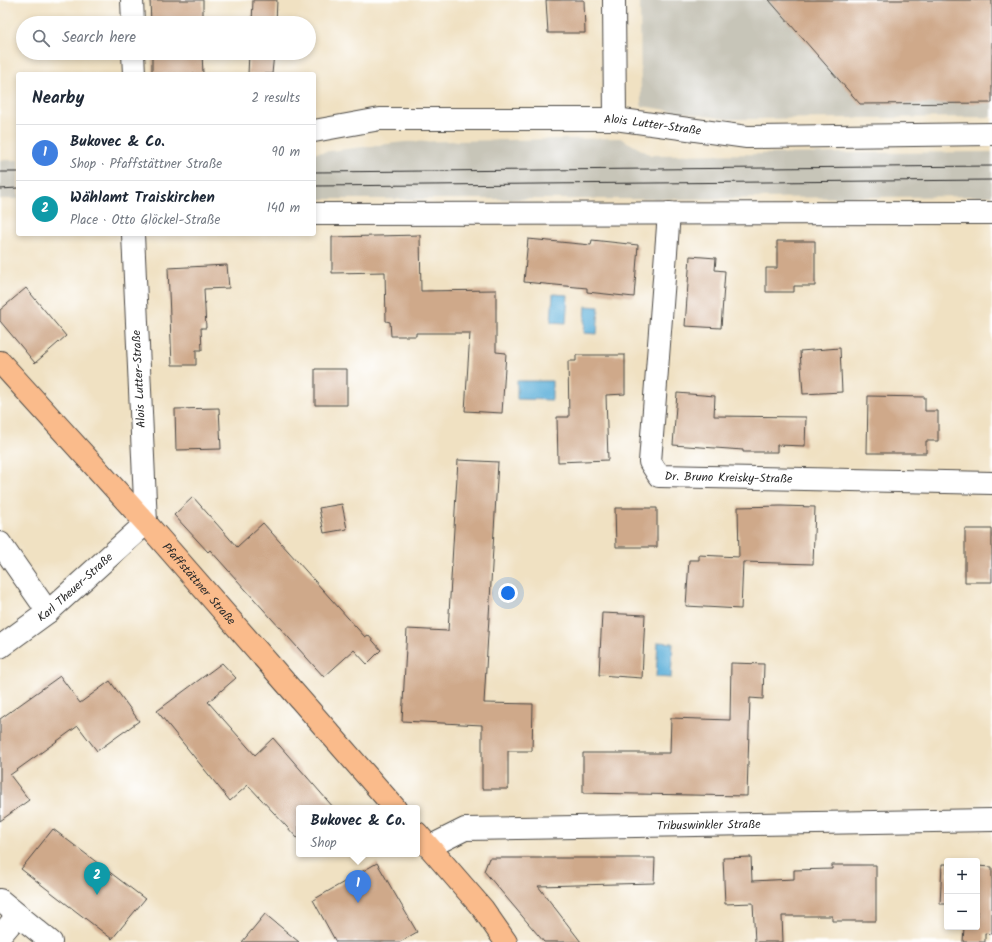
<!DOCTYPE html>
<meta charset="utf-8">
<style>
body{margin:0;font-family:Kalam,sans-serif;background:#f2f2f3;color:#1f2937}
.controls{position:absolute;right:12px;bottom:12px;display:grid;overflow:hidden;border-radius:4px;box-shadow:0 2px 6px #0003}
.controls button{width:36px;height:36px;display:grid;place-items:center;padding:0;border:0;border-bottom:1px solid #e0e1e3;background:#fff;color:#1f2937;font:20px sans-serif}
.you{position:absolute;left:508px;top:593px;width:14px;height:14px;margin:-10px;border:3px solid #fff;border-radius:50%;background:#1a73e8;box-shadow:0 0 0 6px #1a73e833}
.badge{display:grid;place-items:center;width:26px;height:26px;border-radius:50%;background:#ea580c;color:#fff;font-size:13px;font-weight:700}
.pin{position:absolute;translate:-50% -33px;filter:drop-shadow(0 1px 2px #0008)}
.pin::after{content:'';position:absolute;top:21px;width:14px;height:12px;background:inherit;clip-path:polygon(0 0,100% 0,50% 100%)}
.popup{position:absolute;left:296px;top:805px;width:124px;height:52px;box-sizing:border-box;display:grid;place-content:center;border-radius:4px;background:#fff;filter:drop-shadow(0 1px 3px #0005);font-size:13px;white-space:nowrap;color:#747a83}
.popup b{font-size:15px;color:#1f2937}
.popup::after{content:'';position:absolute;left:50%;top:100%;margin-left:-8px;border:8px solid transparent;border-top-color:#fff}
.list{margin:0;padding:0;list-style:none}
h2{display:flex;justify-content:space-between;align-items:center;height:52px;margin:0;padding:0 16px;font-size:17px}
h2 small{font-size:13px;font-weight:400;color:#747a83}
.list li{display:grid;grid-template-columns:26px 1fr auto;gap:12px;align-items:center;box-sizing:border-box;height:56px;padding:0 16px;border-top:1px solid #e0e1e3}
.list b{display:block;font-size:15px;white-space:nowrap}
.list p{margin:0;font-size:13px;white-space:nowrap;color:#747a83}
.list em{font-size:13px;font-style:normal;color:#747a83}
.icon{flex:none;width:22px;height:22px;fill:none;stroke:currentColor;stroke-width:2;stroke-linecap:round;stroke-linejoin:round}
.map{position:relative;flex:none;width:992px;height:942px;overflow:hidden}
.search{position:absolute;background:#fff;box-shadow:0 2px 6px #0003;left:16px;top:16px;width:300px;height:44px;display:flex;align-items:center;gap:10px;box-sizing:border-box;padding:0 14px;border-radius:22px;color:#747a83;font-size:15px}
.panel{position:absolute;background:#fff;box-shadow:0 2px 6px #0003;left:16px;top:72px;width:300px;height:164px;border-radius:4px}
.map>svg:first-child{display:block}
</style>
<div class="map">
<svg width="992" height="942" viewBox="0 0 992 942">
<rect width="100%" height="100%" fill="#fff"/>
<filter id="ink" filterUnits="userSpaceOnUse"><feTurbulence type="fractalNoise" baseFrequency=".025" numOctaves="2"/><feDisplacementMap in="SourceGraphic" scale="8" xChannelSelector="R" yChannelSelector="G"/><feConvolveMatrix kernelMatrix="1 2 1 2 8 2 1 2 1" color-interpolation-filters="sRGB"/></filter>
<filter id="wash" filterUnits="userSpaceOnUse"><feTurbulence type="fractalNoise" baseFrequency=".012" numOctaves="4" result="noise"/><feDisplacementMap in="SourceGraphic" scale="16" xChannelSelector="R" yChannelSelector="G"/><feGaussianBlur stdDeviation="0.9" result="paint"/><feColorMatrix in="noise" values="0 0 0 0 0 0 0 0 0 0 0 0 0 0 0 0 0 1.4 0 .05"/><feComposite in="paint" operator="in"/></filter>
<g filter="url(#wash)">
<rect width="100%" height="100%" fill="#f0e1c2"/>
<path fill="#c7c5b8" d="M 640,0 L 992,0 L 992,117 L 727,119 L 641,106 Z
M 620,138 L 651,155 L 992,152 L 992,196 L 648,199 L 314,199 L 314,153 L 404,142 Z
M 0,160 L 18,160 L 18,199 L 0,199 Z"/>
<path fill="#5eb0d9" stroke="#446e82" d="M 553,294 L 568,295 L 566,323 L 551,322 Z
M 586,306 L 599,307 L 597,334 L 584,333 Z
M 517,381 L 552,381 L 552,400 L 517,399 Z
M 658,642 L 673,643 L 671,678 L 656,677 Z"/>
<g id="blocks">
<path fill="#cfa98a" d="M 150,0 L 203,0 L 203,23 L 151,23 Z
M 253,0 L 277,0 L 276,23 L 252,23 Z
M 546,0 L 584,0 L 585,33 L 548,33 Z
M 769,0 L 992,0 L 992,103 L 860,104 Z
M 152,53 L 202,53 L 203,74 L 152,74 Z
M 249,53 L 274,53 L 272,74 L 248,74 Z
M 420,235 L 421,291 L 496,290 L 496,352 L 506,353 L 502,413 L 465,411 L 470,333 L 416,333 L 416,336 L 391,336 L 390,322 L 386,321 L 385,272 L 332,273 L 332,237 Z
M 528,239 L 591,245 L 592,240 L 638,245 L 634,297 L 587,292 L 587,288 L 524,282 Z
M 777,241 L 815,241 L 815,286 L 794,286 L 794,292 L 766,292 L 766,268 L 777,268 Z
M 690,256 L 716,258 L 715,270 L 725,271 L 721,328 L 685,326 Z
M 227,265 L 229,288 L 204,289 L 206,328 L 201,328 L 202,350 L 196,350 L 196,365 L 172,365 L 168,268 Z
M 26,288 L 66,336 L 35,363 L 0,321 L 0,310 Z
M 840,348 L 842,392 L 803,394 L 800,351 Z
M 576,355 L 625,355 L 625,394 L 606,395 L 608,460 L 558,462 L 557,417 L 569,417 L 568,361 L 576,361 Z
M 315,369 L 347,369 L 347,405 L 315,405 Z
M 677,393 L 715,396 L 714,416 L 806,417 L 805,446 L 777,445 L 777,452 L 743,452 L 743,450 L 673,445 Z
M 868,396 L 925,397 L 925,411 L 938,411 L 938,441 L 926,441 L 926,453 L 867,453 Z
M 219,408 L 221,449 L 176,450 L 175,409 Z
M 458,460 L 498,462 L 484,703 L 533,704 L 532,751 L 508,751 L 508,789 L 482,789 L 482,725 L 402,721 L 407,629 L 448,631 Z
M 193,497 L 237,547 L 263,523 L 365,637 L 368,635 L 381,650 L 367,664 L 354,650 L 324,677 L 210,550 L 208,552 L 174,515 Z
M 342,504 L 347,529 L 324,533 L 319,508 Z
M 781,506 L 815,507 L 813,564 L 743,562 L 741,609 L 686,606 L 689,560 L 699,560 L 699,555 L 739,557 L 738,507 Z
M 615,508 L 657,508 L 657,547 L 616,547 Z
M 965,529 L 992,529 L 992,582 L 965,582 Z
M 602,613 L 645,615 L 642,678 L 599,675 Z
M 222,663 L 236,678 L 208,702 L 255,755 L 273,738 L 334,808 L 299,808 L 299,840 L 248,785 L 230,801 L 157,711 Z
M 731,663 L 764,664 L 763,699 L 750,698 L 747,796 L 583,793 L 583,753 L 670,753 L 671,718 L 730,720 Z
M 60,676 L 80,703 L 110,681 L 139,721 L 97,751 L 78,726 L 10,775 L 29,800 L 0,821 L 0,719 Z
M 53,829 L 145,899 L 112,939 L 21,869 Z
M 751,857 L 752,881 L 794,879 L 794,870 L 832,869 L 832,865 L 876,865 L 876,921 L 832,921 L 832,916 L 782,916 L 783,942 L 755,942 L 753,903 L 725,904 L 723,858 Z
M 489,858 L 655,858 L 654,883 L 538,886 L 581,942 L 544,942 L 484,871 Z
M 377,863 L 417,932 L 400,942 L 336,942 L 313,900 Z
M 942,864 L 947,864 L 947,904 L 940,904 Z
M 977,866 L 992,867 L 992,934 L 985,933 L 985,942 L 963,942 L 964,927 L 977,927 Z
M 265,914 L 299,942 L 242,942 Z"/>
</g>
</g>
<g filter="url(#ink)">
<use href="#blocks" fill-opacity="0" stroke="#494642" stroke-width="1"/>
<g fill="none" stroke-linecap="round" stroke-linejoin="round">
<defs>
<g id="minor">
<path d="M 132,0 L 133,23"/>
<path d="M 614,0 L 615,119"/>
<path d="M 133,53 L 134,74"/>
<path id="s1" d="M 314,131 L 380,119 L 615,119 L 747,137 L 992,134"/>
<path id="s2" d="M 669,213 L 650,462 L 659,476 L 992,483"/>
<path d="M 314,214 L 992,213"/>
<path d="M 0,543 L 48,612"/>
<path id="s3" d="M 0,647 L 48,612 L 146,523 L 133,234"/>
<path id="s4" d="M 429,847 L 465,829 L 992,820"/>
<path d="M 0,900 L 51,942"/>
<path d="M 0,936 L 18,915"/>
</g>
<g id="major">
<path id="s5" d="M 0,362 L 146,523 L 395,808"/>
<path d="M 417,833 L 483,909 L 506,942"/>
</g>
</defs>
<use href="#minor" stroke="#494642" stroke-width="24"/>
<use href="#major" stroke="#494642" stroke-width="24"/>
<use href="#minor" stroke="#fff" stroke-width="22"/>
<use href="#major" stroke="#fabb8b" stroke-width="22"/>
<path stroke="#2b2b2b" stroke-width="1" d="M 0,172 L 18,172
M 314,172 L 992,166
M 314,186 L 992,180
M 0,189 L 18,188"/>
</g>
</g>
<g text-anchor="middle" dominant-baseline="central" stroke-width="3.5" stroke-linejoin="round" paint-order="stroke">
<g font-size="12" fill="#2b2b2b" stroke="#fff">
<text stroke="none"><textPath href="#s1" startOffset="340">Alois Lutter-Straße</textPath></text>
<text transform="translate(139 379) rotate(-93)">Alois Lutter-Straße</text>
<text stroke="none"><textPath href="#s2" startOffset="336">Dr. Bruno Kreisky-Straße</textPath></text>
<text stroke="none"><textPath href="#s5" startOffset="298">Pfaffstättner Straße</textPath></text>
<text stroke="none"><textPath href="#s3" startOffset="96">Karl Theuer-Straße</textPath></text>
<text stroke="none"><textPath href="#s4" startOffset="284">Tribuswinkler Straße</textPath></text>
</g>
</g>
</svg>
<div class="controls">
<button>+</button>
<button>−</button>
</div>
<div class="you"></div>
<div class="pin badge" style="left:358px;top:903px;background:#3f7fe0">1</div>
<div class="popup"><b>Bukovec &amp; Co.</b>Shop</div>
<div class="pin badge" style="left:97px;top:895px;background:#0f9aa8">2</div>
<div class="search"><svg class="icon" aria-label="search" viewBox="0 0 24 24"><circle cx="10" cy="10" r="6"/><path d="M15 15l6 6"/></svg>Search here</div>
<section class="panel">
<h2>Nearby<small>2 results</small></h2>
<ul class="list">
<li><span class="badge" style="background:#3f7fe0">1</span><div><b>Bukovec &amp; Co.</b><p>Shop · Pfaffstättner Straße</p></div><em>90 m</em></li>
<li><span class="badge" style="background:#0f9aa8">2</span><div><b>Wählamt Traiskirchen</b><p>Place · Otto Glöckel-Straße</p></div><em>140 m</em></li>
</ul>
</section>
</div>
